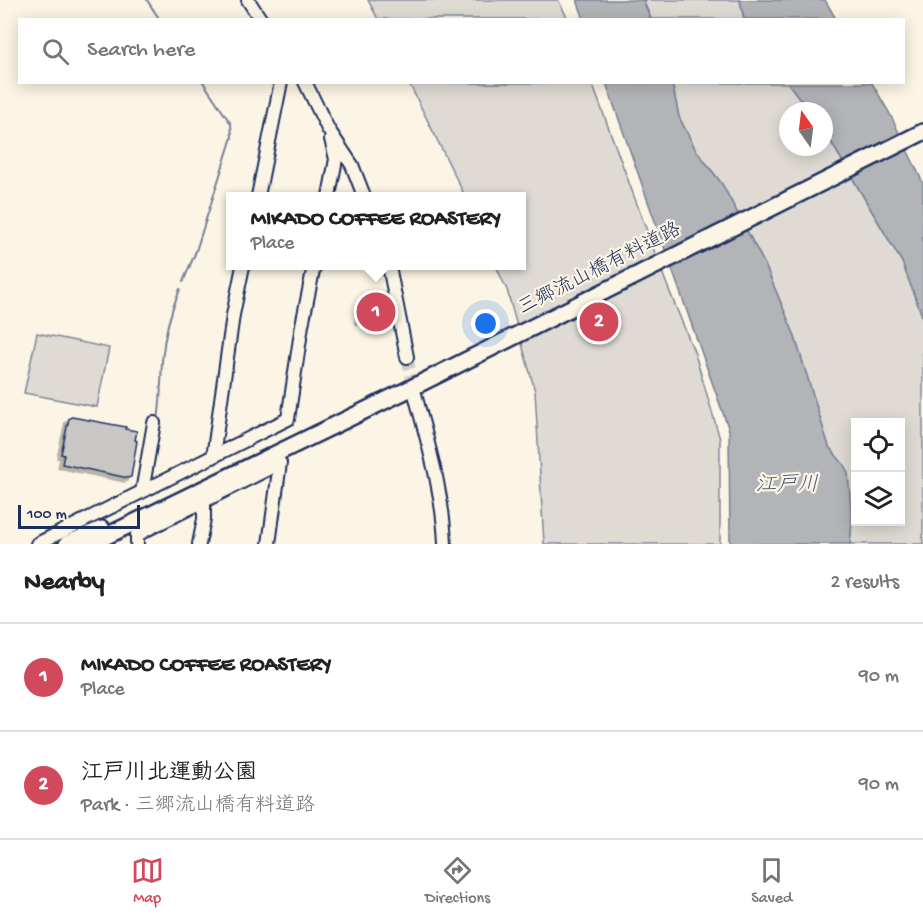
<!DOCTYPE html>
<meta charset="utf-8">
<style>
body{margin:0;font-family:"Gochi Hand","Klee One",sans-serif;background:#f2f2f2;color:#222}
.controls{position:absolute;right:18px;bottom:18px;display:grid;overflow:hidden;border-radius:0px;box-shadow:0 3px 15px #0003}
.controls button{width:54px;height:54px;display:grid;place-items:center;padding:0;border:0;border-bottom:2px solid #e0e0e0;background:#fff;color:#222;font:30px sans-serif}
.compass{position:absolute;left:779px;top:102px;width:54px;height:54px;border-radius:50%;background:#fff;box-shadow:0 3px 15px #0003;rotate:346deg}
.scale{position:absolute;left:18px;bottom:15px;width:122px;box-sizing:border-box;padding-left:6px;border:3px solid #1b2f5e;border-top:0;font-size:16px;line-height:21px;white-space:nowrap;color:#1b2f5e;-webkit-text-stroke:4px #fcf5e5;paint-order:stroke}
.you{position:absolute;left:486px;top:324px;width:21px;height:21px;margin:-15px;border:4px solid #fff;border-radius:50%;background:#1a73e8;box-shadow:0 0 0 9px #1a73e833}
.badge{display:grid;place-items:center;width:39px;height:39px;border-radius:50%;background:#d1495b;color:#fff;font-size:20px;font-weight:700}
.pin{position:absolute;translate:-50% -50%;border:3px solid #fff;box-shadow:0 2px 6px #0006}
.popup{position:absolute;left:226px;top:192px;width:300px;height:78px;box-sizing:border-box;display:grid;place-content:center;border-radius:0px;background:#fff;filter:drop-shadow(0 2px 4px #0005);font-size:20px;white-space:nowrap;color:#767676}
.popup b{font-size:22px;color:#222}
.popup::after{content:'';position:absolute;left:50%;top:100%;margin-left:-12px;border:12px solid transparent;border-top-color:#fff}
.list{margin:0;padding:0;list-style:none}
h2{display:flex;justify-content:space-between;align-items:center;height:78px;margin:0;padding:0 24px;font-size:26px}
h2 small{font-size:20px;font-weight:400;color:#767676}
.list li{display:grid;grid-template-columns:39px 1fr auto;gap:18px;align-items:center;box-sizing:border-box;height:108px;padding:0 24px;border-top:2px solid #e0e0e0}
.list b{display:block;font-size:22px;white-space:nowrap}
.list p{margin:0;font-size:20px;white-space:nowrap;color:#767676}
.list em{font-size:20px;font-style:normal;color:#767676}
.icon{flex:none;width:33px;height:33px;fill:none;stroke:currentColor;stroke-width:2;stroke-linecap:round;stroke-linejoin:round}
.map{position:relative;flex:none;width:923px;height:544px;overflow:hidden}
.search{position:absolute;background:#fff;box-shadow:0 3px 15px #0003;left:18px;right:18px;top:18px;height:66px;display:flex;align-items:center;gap:15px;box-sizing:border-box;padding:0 21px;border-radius:0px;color:#767676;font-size:22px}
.sheet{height:294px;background:#fff}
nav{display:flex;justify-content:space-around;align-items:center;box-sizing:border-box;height:84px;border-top:2px solid #e0e0e0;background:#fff;font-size:16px;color:#767676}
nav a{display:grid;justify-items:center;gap:3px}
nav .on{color:#d1495b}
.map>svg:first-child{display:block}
</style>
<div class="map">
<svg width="923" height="544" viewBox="0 0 923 544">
<defs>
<filter id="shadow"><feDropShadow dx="-4" dy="4" stdDeviation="0" flood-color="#0004"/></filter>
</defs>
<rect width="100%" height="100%" fill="#fcf5e5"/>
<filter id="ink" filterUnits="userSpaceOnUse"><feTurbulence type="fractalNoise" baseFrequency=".0167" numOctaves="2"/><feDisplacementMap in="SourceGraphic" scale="12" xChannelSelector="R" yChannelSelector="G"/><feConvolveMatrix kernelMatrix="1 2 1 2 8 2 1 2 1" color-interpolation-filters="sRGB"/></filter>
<g filter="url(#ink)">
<path fill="#dfdbd4" stroke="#7d8599" stroke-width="1.5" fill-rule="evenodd" d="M 368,0 L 558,0 L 568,19 L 378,19 Z
M 643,0 L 740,0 L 744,19 L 651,19 Z
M 409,83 L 592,83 L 667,285 L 695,354 L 720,439 L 720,544 L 544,544 L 535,391 L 507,290 L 496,266 L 522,266 L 522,196 L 465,196 Z
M 672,83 L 788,83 L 809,111 L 788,111 L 788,147 L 824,147 L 824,130 L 902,262 L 923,318 L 923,544 L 850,544 L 852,521 L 844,465 L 829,447 L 794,334 L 765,265 L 722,184 L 696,150 L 679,117 ZM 856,422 L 900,422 L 900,522 L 856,522 Z
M 37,333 L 109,348 L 97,407 L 24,393 Z"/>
<path fill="#b2b4b8" stroke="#767f94" stroke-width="1.5" d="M 577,0 L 643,0 L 651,19 L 584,19 Z
M 740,0 L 825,0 L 836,19 L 744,19 Z
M 606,83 L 672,83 L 679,117 L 696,150 L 722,184 L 765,265 L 794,334 L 829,447 L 844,465 L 848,473 L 852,521 L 850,544 L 730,544 L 729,430 Z
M 788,83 L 872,83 L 890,114 L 923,183 L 923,318 L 902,262 L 824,130 L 824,111 L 809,111 Z"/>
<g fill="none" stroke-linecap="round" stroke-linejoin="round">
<path stroke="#767f94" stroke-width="2" d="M 147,0 L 160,20
M 183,282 L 196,251 L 232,137 L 231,124 L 203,82
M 158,421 C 161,401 161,381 162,361 C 164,337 171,310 180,289"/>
</g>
<path fill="#c8c7c6" stroke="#1b2f5e" stroke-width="1.5" filter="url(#shadow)" d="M 360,302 L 388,304 L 392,323 L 359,320 Z
M 72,417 L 126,427 L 125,429 L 137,431 L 135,440 L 137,441 L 131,477 L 128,478 L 62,464 L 64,455 L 61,454 L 69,418 Z"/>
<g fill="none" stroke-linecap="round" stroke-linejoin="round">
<path stroke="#cfcdca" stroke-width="12" stroke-dasharray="12 6" stroke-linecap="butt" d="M 407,357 L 415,393"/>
<defs>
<path id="minor" d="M 248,0 L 261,20
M 305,82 L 328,129 L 352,165 L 364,196
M 258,196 L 281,82
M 329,196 L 336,159 L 331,139
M 389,266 L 407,357
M 415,394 C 428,444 443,492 445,544
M 213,457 L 233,315 L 243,266
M 142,492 L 154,423
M 37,544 L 288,419 L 302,325 L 314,266
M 137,544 L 137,535 L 146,530 L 280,463
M 199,544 L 204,519 L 204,501
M 269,544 L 280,463"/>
<path id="major" d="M 67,544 L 102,529
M 90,544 L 403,392 L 923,132"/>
</defs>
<use href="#minor" stroke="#1b2f5e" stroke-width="16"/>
<use href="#major" stroke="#1b2f5e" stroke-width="20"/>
<use href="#minor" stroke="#fcf5e5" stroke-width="12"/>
<use href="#major" stroke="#fcf5e5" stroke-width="15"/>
</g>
</g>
<g text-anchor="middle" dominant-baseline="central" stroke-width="4.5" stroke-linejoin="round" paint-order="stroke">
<g font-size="20" fill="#1b2f5e" stroke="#fcf5e5">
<text transform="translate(600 270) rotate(-27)">三郷流山橋有料道路</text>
</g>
<g font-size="21" font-style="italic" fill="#485779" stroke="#fcf5e5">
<text x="787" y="486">江戸川</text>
</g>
</g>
</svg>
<div class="controls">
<button><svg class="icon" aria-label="locate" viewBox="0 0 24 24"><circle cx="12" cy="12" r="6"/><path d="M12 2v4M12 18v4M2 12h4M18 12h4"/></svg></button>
<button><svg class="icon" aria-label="layers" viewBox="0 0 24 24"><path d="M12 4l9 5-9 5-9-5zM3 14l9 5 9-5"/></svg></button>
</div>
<svg class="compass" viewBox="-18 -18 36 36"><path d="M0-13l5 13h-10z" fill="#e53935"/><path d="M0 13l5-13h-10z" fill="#767676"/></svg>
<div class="scale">100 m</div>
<div class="you"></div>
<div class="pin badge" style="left:376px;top:312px">1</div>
<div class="popup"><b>MIKADO COFFEE ROASTERY</b>Place</div>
<div class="pin badge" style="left:599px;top:322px">2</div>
<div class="search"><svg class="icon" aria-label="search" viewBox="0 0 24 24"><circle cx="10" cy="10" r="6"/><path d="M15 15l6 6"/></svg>Search here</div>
</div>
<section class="sheet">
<h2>Nearby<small>2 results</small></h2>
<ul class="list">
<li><span class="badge">1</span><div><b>MIKADO COFFEE ROASTERY</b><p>Place</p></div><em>90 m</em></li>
<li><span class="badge">2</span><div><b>江戸川北運動公園</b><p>Park · 三郷流山橋有料道路</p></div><em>90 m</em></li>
</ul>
</section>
<nav>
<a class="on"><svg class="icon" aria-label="map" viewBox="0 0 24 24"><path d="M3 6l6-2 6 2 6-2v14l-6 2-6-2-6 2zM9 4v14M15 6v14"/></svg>Map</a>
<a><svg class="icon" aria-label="directions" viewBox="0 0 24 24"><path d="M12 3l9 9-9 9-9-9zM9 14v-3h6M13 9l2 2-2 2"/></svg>Directions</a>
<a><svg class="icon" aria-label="saved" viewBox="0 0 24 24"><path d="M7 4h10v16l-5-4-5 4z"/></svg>Saved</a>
</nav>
